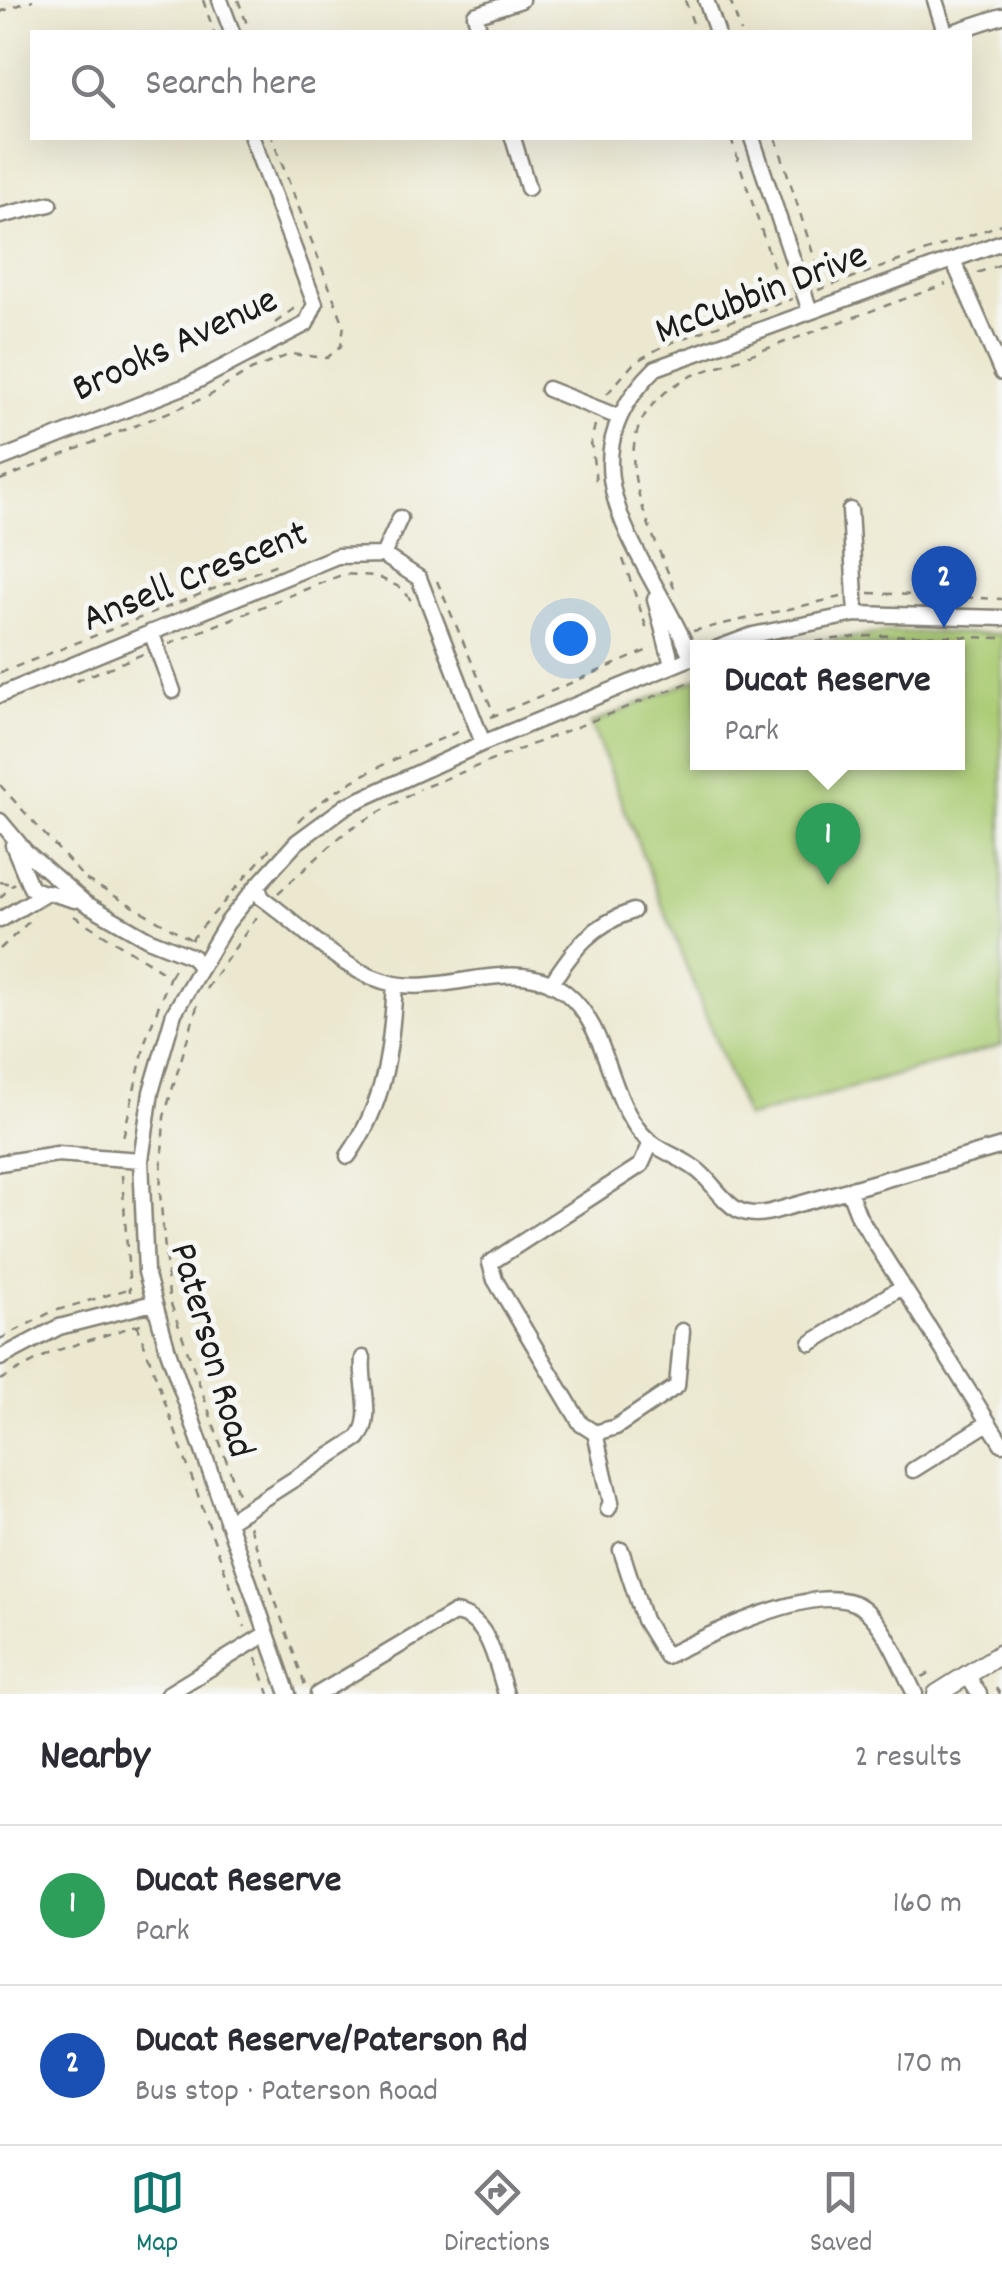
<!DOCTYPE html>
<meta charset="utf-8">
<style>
body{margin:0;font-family:Dekko,sans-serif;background:#f2f2f3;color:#2b2b33}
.you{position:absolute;left:570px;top:638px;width:35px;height:35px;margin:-25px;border:8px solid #fff;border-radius:50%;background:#1a73e8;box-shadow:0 0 0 15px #1a73e833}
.badge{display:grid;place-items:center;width:65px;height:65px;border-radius:50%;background:#0f766e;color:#fff;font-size:32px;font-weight:700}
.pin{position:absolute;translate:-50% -82px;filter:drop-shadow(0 2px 5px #0008)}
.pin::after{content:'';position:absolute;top:52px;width:35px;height:30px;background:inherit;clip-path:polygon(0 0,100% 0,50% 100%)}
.popup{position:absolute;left:690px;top:640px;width:275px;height:130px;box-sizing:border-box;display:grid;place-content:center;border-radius:0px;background:#fff;filter:drop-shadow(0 2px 8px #0005);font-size:32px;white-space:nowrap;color:#7c7c81}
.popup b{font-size:38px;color:#2b2b33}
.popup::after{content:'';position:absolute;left:50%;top:100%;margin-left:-20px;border:20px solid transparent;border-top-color:#fff}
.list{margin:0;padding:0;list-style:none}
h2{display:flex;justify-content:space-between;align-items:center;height:130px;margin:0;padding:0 40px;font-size:42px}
h2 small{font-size:32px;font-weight:400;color:#7c7c81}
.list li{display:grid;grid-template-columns:65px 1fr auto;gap:30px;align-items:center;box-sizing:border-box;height:160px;padding:0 40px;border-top:2px solid #e1e1e2}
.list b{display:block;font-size:38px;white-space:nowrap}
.list p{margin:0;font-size:32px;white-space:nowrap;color:#7c7c81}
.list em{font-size:32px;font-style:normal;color:#7c7c81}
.icon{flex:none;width:55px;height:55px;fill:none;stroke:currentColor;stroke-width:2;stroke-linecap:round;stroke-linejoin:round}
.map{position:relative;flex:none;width:1002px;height:1694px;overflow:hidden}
.search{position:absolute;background:#fff;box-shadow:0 10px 40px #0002;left:30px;right:30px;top:30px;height:110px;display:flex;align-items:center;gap:25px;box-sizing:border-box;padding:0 35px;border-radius:0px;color:#7c7c81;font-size:38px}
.sheet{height:450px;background:#fff}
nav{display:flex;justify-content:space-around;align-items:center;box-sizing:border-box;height:140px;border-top:2px solid #e1e1e2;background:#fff;font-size:28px;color:#7c7c81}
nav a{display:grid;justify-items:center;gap:5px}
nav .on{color:#0f766e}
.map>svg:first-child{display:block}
</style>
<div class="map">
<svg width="1002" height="1694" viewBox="0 0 1002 1694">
<rect width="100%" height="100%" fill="#f6f6f2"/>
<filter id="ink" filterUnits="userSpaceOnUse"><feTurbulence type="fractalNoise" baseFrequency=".01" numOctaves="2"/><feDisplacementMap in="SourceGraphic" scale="20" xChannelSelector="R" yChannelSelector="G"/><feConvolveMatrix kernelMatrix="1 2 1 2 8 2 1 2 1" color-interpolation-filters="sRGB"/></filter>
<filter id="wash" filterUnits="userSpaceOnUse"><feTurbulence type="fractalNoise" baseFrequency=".0048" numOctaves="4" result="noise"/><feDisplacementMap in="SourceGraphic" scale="40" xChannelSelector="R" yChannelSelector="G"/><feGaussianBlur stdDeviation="2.25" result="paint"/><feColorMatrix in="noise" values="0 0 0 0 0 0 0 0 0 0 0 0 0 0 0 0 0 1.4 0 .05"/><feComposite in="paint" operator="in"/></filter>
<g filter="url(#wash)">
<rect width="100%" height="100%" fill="#ece8d0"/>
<path fill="#abcc74" stroke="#647448" stroke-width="2.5" d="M 890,632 L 1002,634 L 1002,1045 L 746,1118 L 591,724 L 698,678 L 698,762 L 958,762 L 958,648 L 785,647 Z"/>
</g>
<g filter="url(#ink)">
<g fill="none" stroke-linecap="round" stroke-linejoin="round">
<defs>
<path id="minor" d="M 220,0 L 232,32
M 706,0 L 717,32
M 935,0 L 945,32
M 480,32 L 475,15 L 521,0
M 953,32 L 1002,16
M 513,138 L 528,188
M 752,138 L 810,311
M 0,216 L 50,204
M 953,260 L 1002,373
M 548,389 L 616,416
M 0,459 L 191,384 L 306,324 L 315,304 L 252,138
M 850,510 L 856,614
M 383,555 L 400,518
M 655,599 L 672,665
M 151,632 L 173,691
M 718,648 L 753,635 L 856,614 L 1002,618
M 691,657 C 649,555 553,468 656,368 L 1002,242
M 0,695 L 337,556 L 383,555 L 419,578 L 483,743
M 0,821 L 26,852 L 85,903 L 148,939 L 193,957 L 200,968
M 13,845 L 31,888 L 43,893
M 257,886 L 262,898 C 304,927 344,975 395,984 C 450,994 519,954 566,993 C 609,1028 607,1093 641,1133 C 658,1153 686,1157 704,1176 C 726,1199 734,1221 771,1212 L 1002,1146
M 0,920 L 47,892 L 75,900
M 551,984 C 574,948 592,925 633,911
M 348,1156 C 386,1102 391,1049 395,984
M 0,1163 L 57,1154 L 141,1160
M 849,1191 L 859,1217 L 1002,1444
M 811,1343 L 902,1287
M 0,1358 L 59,1327 L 153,1303
M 595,1433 L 581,1424 L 495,1280 L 490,1263 L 641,1165 L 651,1143
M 595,1433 L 616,1427 L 677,1386 L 682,1331
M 595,1433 L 611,1502 L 608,1509
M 913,1470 L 988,1423
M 227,1522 L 358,1438 C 375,1418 360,1384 363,1358
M 621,1550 L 644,1620 L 666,1656 C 704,1637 823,1577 863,1608 C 887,1627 901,1667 915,1694
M 967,1675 L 979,1694
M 168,1694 L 266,1634
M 288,1694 L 168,1351 L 146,1272 L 141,1160 L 151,1092 L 174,1013 L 227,923 L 257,886 L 297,842 L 346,806 L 483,743 L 698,655
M 318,1694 L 454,1613 C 490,1617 496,1665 506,1694"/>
<path id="tertiary" d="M 937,1694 L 1002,1653"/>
</defs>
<use href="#minor" stroke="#848276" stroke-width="19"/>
<use href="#tertiary" stroke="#848276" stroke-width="22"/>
<path stroke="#848276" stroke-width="2.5" stroke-dasharray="8 8" stroke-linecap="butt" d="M 203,0 L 214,32
M 238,0 L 250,32
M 685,0 L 696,32
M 730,0 L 741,32
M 0,12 L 33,0
M 731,138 L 785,302
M 776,138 L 824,288
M 977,273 L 1002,264
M 818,290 L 1002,224
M 275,323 L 296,307
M 607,394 L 635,362 L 665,345 L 792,299
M 595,425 L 591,442 L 596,481
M 0,480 L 209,396 L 251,370 L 291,354 L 327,358 L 341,346 L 344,325 L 272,138
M 623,559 L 648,632
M 437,581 L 495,716
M 674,588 C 644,508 592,427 691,376 L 946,284
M 869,593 L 1002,599
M 693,631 L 841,597
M 169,644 L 344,574 L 376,576 L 403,589 L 412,602
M 785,648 C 857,630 929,636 1002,638
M 0,673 L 282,562
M 76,681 L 143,654
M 491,717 L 653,648
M 0,785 L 85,879 L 190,939
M 427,786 L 698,679
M 298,821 C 345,778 403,755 460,731
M 0,882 L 13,884
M 278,893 L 348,830 L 420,789
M 0,898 L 14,883
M 74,916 L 170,976 L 146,1039 L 122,1142
M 191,940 L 274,844
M 0,949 L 35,916
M 170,976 L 177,964
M 206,989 L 259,914
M 122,1175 L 130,1292
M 169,1296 L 160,1193 L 164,1117 L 199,1000
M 171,1304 L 240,1499
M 137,1324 L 245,1627
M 0,1339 L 51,1312 L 128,1289
M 0,1380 L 52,1352 L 147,1322
M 249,1526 L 306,1688
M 256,1658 L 269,1694
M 922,1677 L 930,1673
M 996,1688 L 1000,1694"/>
<use href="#minor" stroke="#fff" stroke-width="14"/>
<use href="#tertiary" stroke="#fff" stroke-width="18"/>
</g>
</g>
<g text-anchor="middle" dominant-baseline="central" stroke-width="10" stroke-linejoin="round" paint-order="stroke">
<g font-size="40" fill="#1c1c1c" stroke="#f6f6f2">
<text transform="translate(762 296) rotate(-21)">McCubbin Drive</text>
<text transform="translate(176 347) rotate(-25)">Brooks Avenue</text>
<text transform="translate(196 579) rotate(-22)">Ansell Crescent</text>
<text transform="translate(209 1351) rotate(74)">Paterson Road</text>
</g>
</g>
</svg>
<div class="you"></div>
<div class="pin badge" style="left:828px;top:885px;background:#2e9e5b">1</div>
<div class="popup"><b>Ducat Reserve</b>Park</div>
<div class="pin badge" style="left:944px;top:628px;background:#1a4fb4">2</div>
<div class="search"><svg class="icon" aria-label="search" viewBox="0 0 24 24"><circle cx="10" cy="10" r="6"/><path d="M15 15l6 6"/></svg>Search here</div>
</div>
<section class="sheet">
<h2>Nearby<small>2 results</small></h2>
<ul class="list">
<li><span class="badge" style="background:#2e9e5b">1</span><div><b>Ducat Reserve</b><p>Park</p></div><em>160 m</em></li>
<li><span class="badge" style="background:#1a4fb4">2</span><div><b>Ducat Reserve/Paterson Rd</b><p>Bus stop · Paterson Road</p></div><em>170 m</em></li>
</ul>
</section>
<nav>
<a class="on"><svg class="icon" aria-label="map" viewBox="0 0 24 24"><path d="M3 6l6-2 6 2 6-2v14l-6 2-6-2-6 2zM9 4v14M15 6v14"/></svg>Map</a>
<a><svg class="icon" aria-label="directions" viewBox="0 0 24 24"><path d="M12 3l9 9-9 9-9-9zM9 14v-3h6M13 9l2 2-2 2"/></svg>Directions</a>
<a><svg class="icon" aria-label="saved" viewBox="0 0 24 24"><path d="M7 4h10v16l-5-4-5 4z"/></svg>Saved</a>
</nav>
